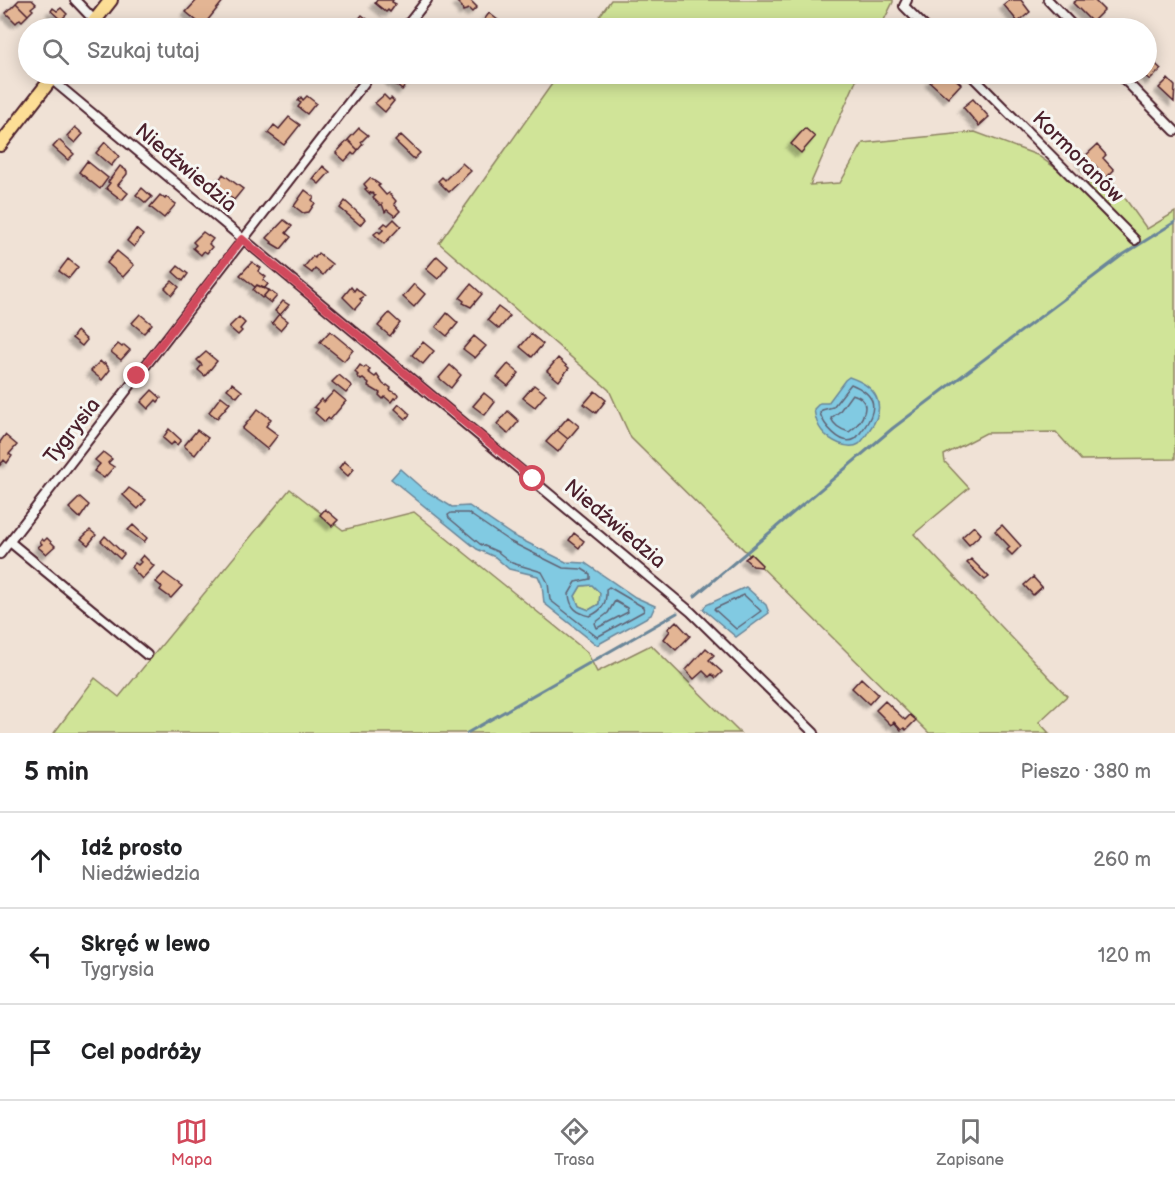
<!DOCTYPE html>
<html lang="pl">
<meta charset="utf-8">
<style>
body{margin:0;font-family:"Balsamiq Sans",sans-serif;background:#f6f6f6;color:#202124}
.stop{position:absolute;width:18px;height:18px;margin:-14px;border:4px solid #d1495b;border-radius:50%;background:#fff}
.stop.end{background:#d1495b;border-color:#fff;box-shadow:0 2px 6px #0008}
.list{margin:0;padding:0;list-style:none}
h2{display:flex;justify-content:space-between;align-items:center;height:78px;margin:0;padding:0 24px;font-size:26px}
h2 small{font-size:20px;font-weight:400;color:#757577}
.list li{display:grid;grid-template-columns:39px 1fr auto;gap:18px;align-items:center;box-sizing:border-box;height:96px;padding:0 24px;border-top:2px solid #e0e0e0}
.list b{display:block;font-size:22px;white-space:nowrap}
.list p{margin:0;font-size:20px;white-space:nowrap;color:#757577}
.list em{font-size:20px;font-style:normal;color:#757577}
.icon{flex:none;width:33px;height:33px;fill:none;stroke:currentColor;stroke-width:2;stroke-linecap:round;stroke-linejoin:round}
.map{position:relative;flex:none;width:1175px;height:733px;overflow:hidden}
.search{position:absolute;background:#fff;box-shadow:0 3px 15px #0003;left:18px;right:18px;top:18px;height:66px;display:flex;align-items:center;gap:15px;box-sizing:border-box;padding:0 21px;border-radius:33px;color:#757577;font-size:22px}
.sheet{height:366px;background:#fff}
nav{display:flex;justify-content:space-around;align-items:center;box-sizing:border-box;height:84px;border-top:2px solid #e0e0e0;background:#fff;font-size:16px;color:#757577}
nav a{display:grid;justify-items:center;gap:3px}
nav .on{color:#d1495b}
.map>svg:first-child{display:block}
</style>
<div class="map">
<svg width="1175" height="733" viewBox="0 0 1175 733">
<defs>
<filter id="shadow"><feDropShadow dx="-4.5" dy="4.5" stdDeviation="1.5" flood-color="#0004"/></filter>
</defs>
<rect width="100%" height="100%" fill="#f0e2d6"/>
<filter id="ink" filterUnits="userSpaceOnUse"><feTurbulence type="fractalNoise" baseFrequency=".0167" numOctaves="2"/><feDisplacementMap in="SourceGraphic" scale="12" xChannelSelector="R" yChannelSelector="G"/><feConvolveMatrix kernelMatrix="1 2 1 2 8 2 1 2 1" color-interpolation-filters="sRGB"/></filter>
<g filter="url(#ink)">
<path fill="#d0e498" stroke="#8d8262" stroke-width="1.5" d="M 611,0 L 893,0 L 893,2 L 880,28 L 591,28 Z
M 559,74 L 859,74 L 810,185 L 840,183 L 863,143 L 975,132 L 1037,155 L 1081,186 L 1109,176 L 1147,229 L 1175,212 L 1175,459 L 1081,460 L 1056,432 L 986,433 L 944,455 L 945,462 L 969,488 L 914,534 L 1067,696 L 1039,722 L 1049,733 L 929,733 L 631,438 L 609,390 L 439,243 Z
M 290,489 L 343,530 L 414,512 L 587,652 L 597,672 L 651,645 L 740,733 L 54,733 L 95,678 L 119,697 Z
M 592,585 L 600,593 L 599,604 L 589,610 L 579,606 L 575,596 L 581,586 Z"/>
<path fill="#81cae2" stroke="#6b8699" stroke-width="1.5" fill-rule="evenodd" d="M 849,377 C 876,386 888,405 870,429 C 867,434 863,441 859,444 C 848,451 829,440 822,431 C 817,425 815,417 814,409 L 820,403 L 828,403 L 845,380 Z
M 400,469 L 424,490 L 452,507 L 469,506 L 512,535 L 566,562 L 585,563 L 635,597 L 655,606 L 651,615 L 597,645 L 544,603 L 542,585 L 538,576 L 509,569 L 495,557 L 477,549 L 391,479 ZM 592,585 L 600,593 L 599,604 L 589,610 L 579,606 L 575,596 L 581,586 Z
M 746,587 L 766,605 L 769,613 L 736,637 L 703,609 L 706,605 Z"/>
<g fill="none" stroke-linecap="round" stroke-linejoin="round">
<path stroke="#606374" stroke-width="1.5" d="M 851,384 C 875,394 879,407 864,428 C 861,431 858,437 855,439 C 841,447 823,424 820,413 L 822,410 L 833,407 Z
M 852,394 C 875,400 863,422 849,432 C 842,430 834,426 831,418 L 839,412 Z
M 451,513 L 468,513 L 509,541 L 563,568 L 582,569 L 590,574 L 590,579 L 576,582 L 569,594 C 570,608 577,613 590,616 C 603,610 607,603 606,589 L 609,587 L 643,607 L 644,611 L 597,637 L 550,600 L 548,583 L 542,572 L 512,563 L 498,552 L 480,544 L 449,518 L 448,515 Z
M 744,595 L 761,611 L 736,629 L 714,609 Z
M 615,601 L 627,608 L 628,612 L 597,628 L 595,623 L 608,613 Z"/>
<path stroke="#6b8699" stroke-width="3" d="M 695,596 L 893,428 L 1121,256 L 1175,222
M 467,733 L 677,613"/>
</g>
<path fill="#e3b594" stroke="#4a1f2b" stroke-width="1.5" filter="url(#shadow)" d="M 19,0 L 32,0 L 36,4 L 31,8 L 33,10 L 28,15 L 16,3 Z
M 197,0 L 224,0 L 203,26 L 186,12 Z
M 377,0 L 393,0 L 392,2 L 396,4 L 390,12 L 388,10 L 386,12 L 375,3 Z
M 459,0 L 470,0 L 477,7 L 472,12 L 469,9 L 463,11 L 462,7 L 457,2 Z
M 1010,0 L 1021,0 L 1030,12 L 1018,22 L 1004,5 Z
M 1077,0 L 1094,0 L 1104,10 L 1092,22 L 1073,3 Z
M 16,3 L 28,15 L 22,21 L 20,19 L 16,23 L 6,13 Z
M 53,8 L 57,11 L 61,8 L 67,14 L 61,20 L 51,11 Z
M 489,13 L 508,28 L 494,28 L 484,20 Z
M 362,15 L 376,26 L 374,28 L 351,28 Z
M 1146,55 L 1161,69 L 1150,80 L 1143,74 L 1146,74 Z
M 396,74 L 416,74 L 402,90 L 390,80 Z
M 937,74 L 950,74 L 961,84 L 948,98 L 930,82 Z
M 1168,79 L 1175,86 L 1174,102 L 1159,88 Z
M 384,95 L 389,100 L 391,98 L 394,101 L 385,112 L 375,103 Z
M 307,96 L 316,103 L 307,114 L 298,107 L 301,103 L 298,101 L 301,97 L 303,100 Z
M 973,99 L 989,117 L 979,126 L 963,107 Z
M 289,117 L 300,125 L 284,145 L 268,133 L 274,125 L 279,129 Z
M 75,127 L 83,134 L 75,143 L 67,136 Z
M 359,128 L 368,135 L 361,142 L 363,144 L 358,150 L 348,140 Z
M 805,128 L 815,137 L 801,153 L 791,144 Z
M 401,135 L 420,153 L 414,159 L 395,141 Z
M 59,140 L 74,154 L 68,160 L 53,147 Z
M 348,140 L 358,150 L 354,155 L 352,153 L 345,161 L 336,153 Z
M 105,142 L 119,156 L 111,166 L 96,153 Z
M 1097,145 L 1106,155 L 1103,158 L 1114,170 L 1106,178 L 1095,165 L 1089,170 L 1081,160 Z
M 87,161 L 108,178 L 100,189 L 79,172 Z
M 462,163 L 471,171 L 449,192 L 438,181 L 442,177 L 445,180 Z
M 120,166 L 127,171 L 127,174 L 118,185 L 128,193 L 122,200 L 106,188 L 110,183 L 108,182 Z
M 323,166 L 330,172 L 319,184 L 313,179 Z
M 223,174 L 243,189 L 234,200 L 216,185 Z
M 370,178 L 380,185 L 378,186 L 386,195 L 389,193 L 396,201 L 394,204 L 400,211 L 395,216 L 387,210 L 385,212 L 382,204 L 380,205 L 373,198 L 375,196 L 371,192 L 370,194 L 365,189 L 367,188 L 364,184 Z
M 142,188 L 152,197 L 146,203 L 136,195 Z
M 305,190 L 314,197 L 312,200 L 315,203 L 309,212 L 303,213 L 294,206 Z
M 160,195 L 165,199 L 166,197 L 176,204 L 164,218 L 150,207 Z
M 345,201 L 365,219 L 360,225 L 340,208 Z
M 394,219 L 401,226 L 384,244 L 374,234 L 378,231 L 380,233 L 384,229 L 381,227 L 385,223 L 388,225 Z
M 284,220 L 292,226 L 286,233 L 291,237 L 281,249 L 271,243 L 272,242 L 267,238 Z
M 136,229 L 143,235 L 134,247 L 127,241 Z
M 203,232 L 213,239 L 209,244 L 212,247 L 207,253 L 204,251 L 201,255 L 193,248 L 196,245 L 193,242 Z
M 117,251 L 134,265 L 123,277 L 107,263 Z
M 318,253 L 332,264 L 323,275 L 315,269 L 312,273 L 304,267 L 313,256 L 315,258 Z
M 437,256 L 448,266 L 438,279 L 426,269 Z
M 68,259 L 78,267 L 69,278 L 59,271 Z
M 252,262 L 261,268 L 258,271 L 266,277 L 263,280 L 268,284 L 264,289 L 257,285 L 255,287 L 240,275 Z
M 178,266 L 188,274 L 183,281 L 173,272 Z
M 172,281 L 179,287 L 172,295 L 165,288 Z
M 414,284 L 425,294 L 414,307 L 403,297 Z
M 471,284 L 482,294 L 471,307 L 463,303 L 464,301 L 460,298 Z
M 257,285 L 269,290 L 262,298 L 253,290 Z
M 351,287 L 354,291 L 356,288 L 365,296 L 360,299 L 362,301 L 355,309 L 343,297 Z
M 269,290 L 277,296 L 271,303 L 263,297 Z
M 283,301 L 289,305 L 280,315 L 275,311 Z
M 498,307 L 510,316 L 499,329 L 488,320 Z
M 389,313 L 400,323 L 390,336 L 378,326 Z
M 447,313 L 458,323 L 447,336 L 436,327 Z
M 140,314 L 152,324 L 144,333 L 132,323 Z
M 279,314 L 288,321 L 280,330 L 272,323 Z
M 239,317 L 245,323 L 240,329 L 242,331 L 238,335 L 229,327 Z
M 77,331 L 87,340 L 82,346 L 72,338 Z
M 330,331 L 353,350 L 344,361 L 320,342 Z
M 531,334 L 543,344 L 532,357 L 520,347 Z
M 474,336 L 486,346 L 475,358 L 463,349 Z
M 423,342 L 434,351 L 423,364 L 412,355 Z
M 118,344 L 122,347 L 124,345 L 130,350 L 121,360 L 111,352 Z
M 206,352 L 217,361 L 205,376 L 198,370 L 202,365 L 197,360 Z
M 558,358 L 569,368 L 559,381 L 547,371 Z
M 100,361 L 103,364 L 105,363 L 110,370 L 102,380 L 91,371 Z
M 508,364 L 519,373 L 508,386 L 497,377 Z
M 360,365 L 364,368 L 366,366 L 370,370 L 368,372 L 375,377 L 377,375 L 383,384 L 386,386 L 387,385 L 391,388 L 390,390 L 399,395 L 396,399 L 394,398 L 391,402 L 385,397 L 383,399 L 379,395 L 380,393 L 368,386 L 369,384 L 363,379 L 361,380 L 357,376 L 358,375 L 355,372 Z
M 450,365 L 461,375 L 451,388 L 439,378 Z
M 339,375 L 352,386 L 346,393 L 332,382 Z
M 232,383 L 242,391 L 237,397 L 227,389 Z
M 534,385 L 546,394 L 535,407 L 523,398 Z
M 152,390 L 161,398 L 158,402 L 156,400 L 148,409 L 141,402 Z
M 334,391 L 346,401 L 330,420 L 328,418 L 325,422 L 315,413 L 318,409 L 314,407 L 321,399 L 324,402 Z
M 595,391 L 606,400 L 596,413 L 584,404 Z
M 484,393 L 495,402 L 485,415 L 473,406 Z
M 221,396 L 230,403 L 217,418 L 209,412 Z
M 399,404 L 410,414 L 406,419 L 395,409 Z
M 258,409 L 271,419 L 266,426 L 278,435 L 267,449 L 242,429 Z
M 508,411 L 519,421 L 508,434 L 497,424 Z
M 568,417 L 579,426 L 568,439 L 557,430 Z
M 169,429 L 181,440 L 177,445 L 174,442 L 171,445 L 163,438 Z
M 197,430 L 208,438 L 195,455 L 184,446 Z
M 557,430 L 568,439 L 558,452 L 546,442 Z
M 5,435 L 17,445 L 9,454 L 12,456 L 7,463 L 4,460 L 0,465 L 0,442 Z
M 103,452 L 112,459 L 108,463 L 114,467 L 104,478 L 94,471 L 100,464 L 95,460 Z
M 344,461 L 354,469 L 348,476 L 339,468 Z
M 129,488 L 146,500 L 138,509 L 123,495 Z
M 80,497 L 89,505 L 80,518 L 69,508 Z
M 325,509 L 338,520 L 332,526 L 320,515 Z
M 133,525 L 147,538 L 144,542 L 128,530 Z
M 1002,525 L 1021,546 L 1012,555 L 1007,550 L 1010,547 L 995,531 Z
M 974,526 L 981,534 L 969,545 L 962,537 Z
M 90,530 L 96,535 L 88,545 L 81,539 Z
M 574,533 L 584,541 L 579,548 L 569,540 Z
M 105,536 L 124,554 L 120,559 L 101,541 Z
M 47,538 L 55,546 L 46,554 L 38,547 L 42,544 L 40,542 L 42,539 L 44,541 Z
M 751,554 L 762,565 L 761,567 L 753,566 L 745,559 Z
M 143,555 L 154,566 L 142,579 L 131,567 L 135,563 L 138,565 L 141,562 L 139,560 Z
M 971,559 L 989,577 L 985,580 L 967,563 Z
M 164,573 L 182,586 L 171,598 L 160,590 L 162,587 L 156,582 Z
M 1033,577 L 1042,587 L 1033,595 L 1024,585 Z
M 676,621 L 690,636 L 676,650 L 664,639 L 670,631 L 668,629 Z
M 706,648 L 714,655 L 709,660 L 722,672 L 716,678 L 712,674 L 709,677 L 703,671 L 694,679 L 686,670 Z
M 861,678 L 878,694 L 869,704 L 852,688 Z
M 885,701 L 905,720 L 910,715 L 916,720 L 906,730 L 904,728 L 901,730 L 894,722 L 891,725 L 876,710 Z"/>
<g fill="none" stroke-linecap="round" stroke-linejoin="round">
<defs>
<path id="street" d="M 75,0 L 95,21
M 907,0 L 904,6 L 926,28
M 1048,0 L 1075,28
M 405,28 L 427,0
M 970,74 L 1135,240
M 1119,74 L 1175,131
M 51,79 L 691,612 L 814,733
M 10,542 L 147,655
M 0,554 L 371,74"/>
<path id="primary" d="M 89,28 L 111,0
M 0,145 L 55,74"/>
</defs>
<use href="#street" stroke="#4a1f2b" stroke-width="12"/>
<use href="#primary" stroke="#4a1f2b" stroke-width="16"/>
<use href="#street" stroke="#f6f6f2" stroke-width="8"/>
<use href="#primary" stroke="#fdde96" stroke-width="12"/>
</g>
</g>
<g fill="none" stroke-linecap="round" stroke-linejoin="round" filter="url(#ink)">
<path stroke="#d1495b" stroke-width="8" d="M 137,376 L 242,239 L 533,479"/>
</g>
<g text-anchor="middle" dominant-baseline="central" stroke-width="6" stroke-linejoin="round" paint-order="stroke">
<g font-size="21" fill="#4a1f2b" stroke="#f6f6f2">
<text transform="translate(1078 157) rotate(45)">Kormoranów</text>
<text transform="translate(186 168) rotate(40)">Niedźwiedzia</text>
<text transform="translate(72 431) rotate(-52)">Tygrysia</text>
<text transform="translate(615 524) rotate(40)">Niedźwiedzia</text>
</g>
</g>
</svg>
<div class="stop" style="left:533px;top:479px"></div>
<div class="stop end" style="left:137px;top:376px"></div>
<div class="search"><svg class="icon" aria-label="search" viewBox="0 0 24 24"><circle cx="10" cy="10" r="6"/><path d="M15 15l6 6"/></svg>Szukaj tutaj</div>
</div>
<section class="sheet">
<h2>5 min<small>Pieszo · 380 m</small></h2>
<ul class="list">
<li><svg class="icon" aria-label="ahead" viewBox="0 0 24 24"><path d="M12 20V5M6 11l6-6 6 6"/></svg><div><b>Idź prosto</b><p>Niedźwiedzia</p></div><em>260 m</em></li>
<li><svg class="icon" aria-label="left" viewBox="0 0 24 24"><path d="M17 20v-9H6M10 6l-5 5 5 5"/></svg><div><b>Skręć w lewo</b><p>Tygrysia</p></div><em>120 m</em></li>
<li><svg class="icon" aria-label="arrive" viewBox="0 0 24 24"><path d="M6 21V4h12l-3 4 3 4H6"/></svg><div><b>Cel podróży</b></div></li>
</ul>
</section>
<nav>
<a class="on"><svg class="icon" aria-label="map" viewBox="0 0 24 24"><path d="M3 6l6-2 6 2 6-2v14l-6 2-6-2-6 2zM9 4v14M15 6v14"/></svg>Mapa</a>
<a><svg class="icon" aria-label="directions" viewBox="0 0 24 24"><path d="M12 3l9 9-9 9-9-9zM9 14v-3h6M13 9l2 2-2 2"/></svg>Trasa</a>
<a><svg class="icon" aria-label="saved" viewBox="0 0 24 24"><path d="M7 4h10v16l-5-4-5 4z"/></svg>Zapisane</a>
</nav>
